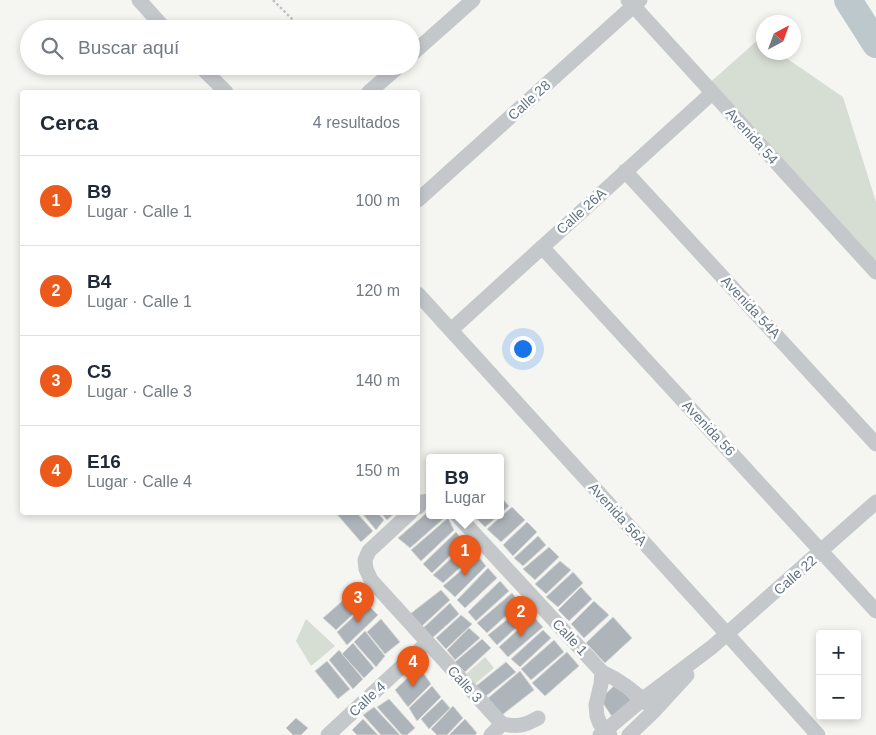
<!DOCTYPE html>
<html lang="es">
<meta charset="utf-8">
<style>
body{margin:0;font-family:Arial,sans-serif;background:#f2f2f3;color:#1f2937}
.controls{position:absolute;right:15px;bottom:15px;display:grid;overflow:hidden;border-radius:5px;box-shadow:0 2px 8px #0003}
.controls button{width:45px;height:45px;display:grid;place-items:center;padding:0;border:0;border-bottom:1px solid #e0e1e3;background:#fff;color:#1f2937;font:25px sans-serif}
.compass{position:absolute;left:756px;top:15px;width:45px;height:45px;border-radius:50%;background:#fff;box-shadow:0 2px 8px #0003;rotate:41deg}
.you{position:absolute;left:522px;top:348px;width:18px;height:18px;margin:-12px;border:4px solid #fff;border-radius:50%;background:#1a73e8;box-shadow:0 0 0 8px #1a73e833}
.badge{display:grid;place-items:center;width:32px;height:32px;border-radius:50%;background:#ec5a1b;color:#fff;font-size:16px;font-weight:700}
.pin{position:absolute;translate:-50% -41px;filter:drop-shadow(0 1px 2px #0008)}
.pin::after{content:'';position:absolute;top:26px;width:18px;height:15px;background:inherit;clip-path:polygon(0 0,100% 0,50% 100%)}
.popup{position:absolute;left:426px;top:454px;width:78px;height:65px;box-sizing:border-box;display:grid;place-content:center;border-radius:5px;background:#fff;filter:drop-shadow(0 1px 4px #0005);font-size:16px;white-space:nowrap;color:#747a83}
.popup b{font-size:19px;color:#1f2937}
.popup::after{content:'';position:absolute;left:50%;top:100%;margin-left:-10px;border:10px solid transparent;border-top-color:#fff}
.list{margin:0;padding:0;list-style:none}
h2{display:flex;justify-content:space-between;align-items:center;height:65px;margin:0;padding:0 20px;font-size:21px}
h2 small{font-size:16px;font-weight:400;color:#747a83}
.list li{display:grid;grid-template-columns:32px 1fr auto;gap:15px;align-items:center;box-sizing:border-box;height:90px;padding:0 20px;border-top:1px solid #e0e1e3}
.list b{display:block;font-size:19px;white-space:nowrap}
.list p{margin:0;font-size:16px;white-space:nowrap;color:#747a83}
.list em{font-size:16px;font-style:normal;color:#747a83}
.icon{flex:none;width:28px;height:28px;fill:none;stroke:currentColor;stroke-width:2;stroke-linecap:round;stroke-linejoin:round}
.map{position:relative;flex:none;width:876px;height:735px;overflow:hidden}
.search{position:absolute;background:#fff;box-shadow:0 2px 8px #0003;left:20px;top:20px;width:400px;height:55px;display:flex;align-items:center;gap:12px;box-sizing:border-box;padding:0 18px;border-radius:28px;color:#747a83;font-size:19px}
.panel{position:absolute;background:#fff;box-shadow:0 2px 8px #0003;left:20px;top:90px;width:400px;height:425px;border-radius:5px}
.map>svg:first-child{display:block}
</style>
<div class="map">
<svg width="876" height="735" viewBox="0 0 876 735">
<rect width="100%" height="100%" fill="#f5f6f1"/>
<path fill="#d6ddd2" d="M 759,39 L 763,42 L 764,52 L 779,53 L 843,97 L 876,202 L 876,272 L 706,86 Z
M 306,619 L 335,646 L 311,666 L 296,641 Z
M 485,657 L 494,668 L 475,684 L 466,674 Z"/>
<g fill="none" stroke-linecap="round" stroke-linejoin="round">
<path stroke="#bdc8cd" stroke-width="28" d="M 848,0 L 876,44"/>
</g>
<path fill="#adb4ba" stroke="#d6d7d4" d="M 500,496 L 509,506 L 500,514 Z
M 512,507 L 525,520 L 501,542 L 487,529 Z
M 430,510 L 430,515 L 438,515 L 443,519 L 410,548 L 398,538 Z
M 335,512 L 356,512 L 373,531 L 361,542 Z
M 361,512 L 377,512 L 384,520 L 376,530 Z
M 380,512 L 396,512 L 387,520 Z
M 479,515 L 499,515 L 485,527 L 476,518 Z
M 448,518 L 454,530 L 421,561 L 411,550 Z
M 527,522 L 537,532 L 513,556 L 503,545 Z
M 456,532 L 464,542 L 432,573 L 423,564 Z
M 538,536 L 546,545 L 523,566 L 514,558 Z
M 467,544 L 475,554 L 443,583 L 433,575 Z
M 549,547 L 559,557 L 535,580 L 523,569 Z
M 478,556 L 486,566 L 455,597 L 443,586 Z
M 560,561 L 571,570 L 546,594 L 535,584 Z
M 488,568 L 497,578 L 465,608 L 457,600 Z
M 573,572 L 583,583 L 558,607 L 546,597 Z
M 500,581 L 509,591 L 476,621 L 468,612 Z
M 581,587 L 592,599 L 569,621 L 558,610 Z
M 356,589 L 367,601 L 336,630 L 323,618 Z
M 441,590 L 450,600 L 421,627 L 410,614 Z
M 512,593 L 520,603 L 487,633 L 477,623 Z
M 594,601 L 609,615 L 584,638 L 571,624 Z
M 450,603 L 459,614 L 430,640 L 421,630 Z
M 367,604 L 378,615 L 347,645 L 337,632 Z
M 524,606 L 531,614 L 497,645 L 488,635 Z
M 461,615 L 472,624 L 446,649 L 436,638 Z
M 533,616 L 543,627 L 508,657 L 499,647 Z
M 613,617 L 632,638 L 605,663 L 586,643 Z
M 381,619 L 400,642 L 385,654 L 367,632 Z
M 469,628 L 480,638 L 455,660 L 447,650 Z
M 543,630 L 551,638 L 520,667 L 511,659 Z
M 365,631 L 385,656 L 376,667 L 354,642 Z
M 482,639 L 491,648 L 465,672 L 455,662 Z
M 554,640 L 564,652 L 531,680 L 521,669 Z
M 353,643 L 374,668 L 364,678 L 342,654 Z
M 339,650 L 363,679 L 353,689 L 329,660 Z
M 567,652 L 579,666 L 545,696 L 532,683 Z
M 327,661 L 350,689 L 338,699 L 315,671 Z
M 506,662 L 516,672 L 486,696 L 476,686 Z
M 419,667 L 431,684 L 408,707 L 395,690 Z
M 520,671 L 534,690 L 502,715 L 487,699 Z
M 616,684 L 633,702 L 613,718 L 600,699 Z
M 432,686 L 441,697 L 417,721 L 409,708 Z
M 389,699 L 415,728 L 407,735 L 402,735 L 377,707 Z
M 442,699 L 450,708 L 429,729 L 421,719 Z
M 453,706 L 463,718 L 447,735 L 437,735 L 431,729 Z
M 374,707 L 400,735 L 381,735 L 363,715 Z
M 296,718 L 308,728 L 301,735 L 293,735 L 286,728 Z
M 363,719 L 378,735 L 357,735 L 352,730 Z
M 465,719 L 477,733 L 475,735 L 449,735 Z"/>
<g fill="none" stroke-linecap="round" stroke-linejoin="round">
<path stroke="#bec0c2" stroke-width="2.5" stroke-dasharray="2.5 2.5" stroke-linecap="butt" d="M 273,0 L 302,29"/>
<path stroke="#c5c8cb" stroke-width="15" d="M 139,0 L 165,29
M 628,0 L 876,272
M 411,55 L 473,0
M 200,66 L 226,92
M 369,92 L 399,66
M 625,171 L 876,444
M 418,200 L 640,0
M 542,247 L 876,611
M 418,294 L 727,634 L 818,735
M 451,330 L 712,93
M 418,507 L 422,502 L 430,501
M 411,512 L 369,551 L 365,560 L 366,569 L 371,580 L 502,724 C 517,727 524,726 538,718
M 457,515 L 602,672 C 624,682 636,694 655,710
M 602,672 L 601,684 L 596,705 L 597,716 L 600,724 L 610,735
M 328,735 L 427,643
M 491,735 L 502,724
M 600,735 L 643,699 L 712,647 L 876,502
M 629,735 L 655,710 L 687,675"/>
</g>
<g text-anchor="middle" dominant-baseline="central" stroke-width="5" stroke-linejoin="round" paint-order="stroke">
<g font-size="14" fill="#637384" stroke="#fff">
<text transform="translate(529 100) rotate(-42)">Calle 28</text>
<text transform="translate(752 136) rotate(48)">Avenida 54</text>
<text transform="translate(581 211) rotate(-42)">Calle 26A</text>
<text transform="translate(751 307) rotate(47)">Avenida 54A</text>
<text transform="translate(709 428) rotate(47)">Avenida 56</text>
<text transform="translate(618 514) rotate(48)">Avenida 56A</text>
<text transform="translate(795 575) rotate(-41)">Calle 22</text>
<text transform="translate(570 637) rotate(47)">Calle 1</text>
<text transform="translate(465 684) rotate(48)">Calle 3</text>
<text transform="translate(367 699) rotate(-43)">Calle 4</text>
</g>
</g>
</svg>
<div class="controls">
<button>+</button>
<button>−</button>
</div>
<svg class="compass" viewBox="-18 -18 36 36"><path d="M0-13l5 13h-10z" fill="#e53935"/><path d="M0 13l5-13h-10z" fill="#747a83"/></svg>
<div class="you"></div>
<div class="pin badge" style="left:465px;top:576px">1</div>
<div class="popup"><b>B9</b>Lugar</div>
<div class="pin badge" style="left:521px;top:637px">2</div>
<div class="pin badge" style="left:358px;top:623px">3</div>
<div class="pin badge" style="left:413px;top:687px">4</div>
<div class="search"><svg class="icon" aria-label="search" viewBox="0 0 24 24"><circle cx="10" cy="10" r="6"/><path d="M15 15l6 6"/></svg>Buscar aquí</div>
<section class="panel">
<h2>Cerca<small>4 resultados</small></h2>
<ul class="list">
<li><span class="badge">1</span><div><b>B9</b><p>Lugar · Calle 1</p></div><em>100 m</em></li>
<li><span class="badge">2</span><div><b>B4</b><p>Lugar · Calle 1</p></div><em>120 m</em></li>
<li><span class="badge">3</span><div><b>C5</b><p>Lugar · Calle 3</p></div><em>140 m</em></li>
<li><span class="badge">4</span><div><b>E16</b><p>Lugar · Calle 4</p></div><em>150 m</em></li>
</ul>
</section>
</div>
